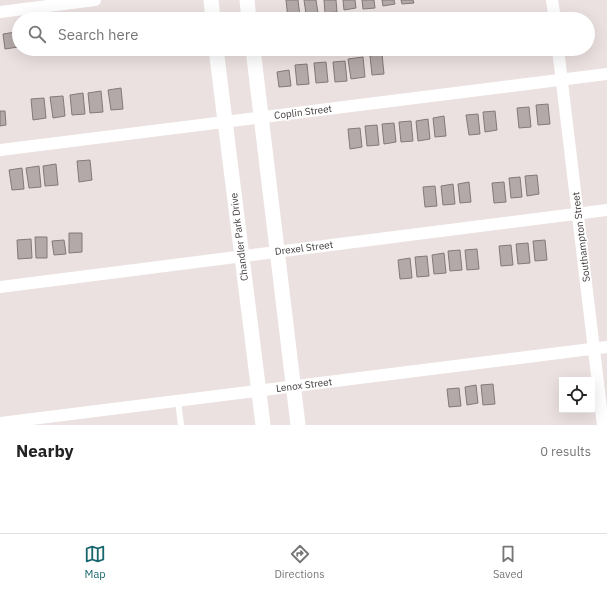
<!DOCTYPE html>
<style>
body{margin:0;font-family:"IBM Plex Sans",sans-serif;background:#f6f6f6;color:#222}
.controls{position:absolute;right:12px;bottom:12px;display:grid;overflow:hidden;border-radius:0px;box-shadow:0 4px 16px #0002}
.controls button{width:36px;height:36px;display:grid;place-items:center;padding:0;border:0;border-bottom:1px solid #e0e0e0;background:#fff;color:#222;font:20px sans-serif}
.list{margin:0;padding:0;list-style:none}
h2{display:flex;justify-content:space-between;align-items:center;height:52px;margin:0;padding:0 16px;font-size:17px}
h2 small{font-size:13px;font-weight:400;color:#767676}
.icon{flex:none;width:22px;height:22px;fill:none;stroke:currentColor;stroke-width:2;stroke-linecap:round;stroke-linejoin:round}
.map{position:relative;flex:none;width:607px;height:425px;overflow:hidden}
.search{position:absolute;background:#fff;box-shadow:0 4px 16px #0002;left:12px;right:12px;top:12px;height:44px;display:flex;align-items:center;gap:10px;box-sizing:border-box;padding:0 14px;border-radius:22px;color:#767676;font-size:15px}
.sheet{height:108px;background:#fff}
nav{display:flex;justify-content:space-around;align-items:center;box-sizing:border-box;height:56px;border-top:1px solid #e0e0e0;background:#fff;font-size:11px;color:#767676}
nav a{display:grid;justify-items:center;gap:2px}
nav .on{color:#18666d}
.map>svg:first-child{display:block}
</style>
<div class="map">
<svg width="607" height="425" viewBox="0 0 607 425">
<rect width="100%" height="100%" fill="#ebe1e0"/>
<path fill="#b3a9a8" stroke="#827979" d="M 286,0 L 298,0 L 300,17 L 288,19 Z
M 304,0 L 316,0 L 318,13 L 306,14 Z
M 324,0 L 336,0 L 337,12 L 325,13 Z
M 343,0 L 355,0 L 356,8 L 344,10 Z
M 362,0 L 374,0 L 375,8 L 363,9 Z
M 382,0 L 394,0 L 395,4 L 383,6 Z
M 401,0 L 413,0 L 414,3 L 402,4 Z
M 151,14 L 151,19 L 139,19 L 138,16 Z
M 116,15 L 116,19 L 103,19 L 103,16 Z
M 16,32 L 18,47 L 5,49 L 3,34 Z
M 382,54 L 384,74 L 372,75 L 370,56 Z
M 363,57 L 365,77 L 351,79 L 348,59 Z
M 345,61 L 347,81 L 335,82 L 333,62 Z
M 326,62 L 328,82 L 316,83 L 314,63 Z
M 307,64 L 309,84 L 297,85 L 295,65 Z
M 289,70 L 291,86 L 279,87 L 277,72 Z
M 121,88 L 123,109 L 111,110 L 108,90 Z
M 101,91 L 103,112 L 90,113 L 88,93 Z
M 83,93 L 85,114 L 72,115 L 70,95 Z
M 63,96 L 65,116 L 53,118 L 50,97 Z
M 44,98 L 46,118 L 33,120 L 31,99 Z
M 548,104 L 550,124 L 538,125 L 536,105 Z
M 529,107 L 531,127 L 519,128 L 517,108 Z
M 0,111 L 5,111 L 6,125 L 0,126 Z
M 495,111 L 497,130 L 485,132 L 483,112 Z
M 478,114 L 480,134 L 469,135 L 466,115 Z
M 444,116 L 446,136 L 435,137 L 433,118 Z
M 428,119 L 430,139 L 418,141 L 416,121 Z
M 411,121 L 413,141 L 401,142 L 399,122 Z
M 394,123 L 396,142 L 384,144 L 382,124 Z
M 377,125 L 379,145 L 367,146 L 365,126 Z
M 360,128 L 362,147 L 350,149 L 348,129 Z
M 90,160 L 92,180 L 79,182 L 77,161 Z
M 56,164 L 58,185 L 45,186 L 43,166 Z
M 39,166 L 41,187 L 29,188 L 26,168 Z
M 22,168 L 24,189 L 12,190 L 9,170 Z
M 537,175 L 539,194 L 527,196 L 525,176 Z
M 520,177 L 522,197 L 511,198 L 509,178 Z
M 469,182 L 471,202 L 460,203 L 458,184 Z
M 504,182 L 506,202 L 494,203 L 492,183 Z
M 453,184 L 455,204 L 443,205 L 441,186 Z
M 435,186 L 437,206 L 425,207 L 423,187 Z
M 69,233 L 82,233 L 82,252 L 69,253 Z
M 35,237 L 47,237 L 47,258 L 36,258 Z
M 31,239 L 32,258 L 18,259 L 17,240 Z
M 64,240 L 66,254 L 54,255 L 52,241 Z
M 545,240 L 547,260 L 535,261 L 533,241 Z
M 528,243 L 530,263 L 518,264 L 516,244 Z
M 511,245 L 513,265 L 501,266 L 499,246 Z
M 477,249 L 479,269 L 467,270 L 465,250 Z
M 460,250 L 462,270 L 450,271 L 448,251 Z
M 444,253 L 446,273 L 434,274 L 432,255 Z
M 427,256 L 429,276 L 417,277 L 415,257 Z
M 410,258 L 412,278 L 400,279 L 398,260 Z
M 493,384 L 495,404 L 483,405 L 481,385 Z
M 476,385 L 478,403 L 467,405 L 465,387 Z
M 459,388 L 461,406 L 449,407 L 447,389 Z"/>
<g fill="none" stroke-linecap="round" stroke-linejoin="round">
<path stroke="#fff" stroke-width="6" d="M 178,401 L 181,425"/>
<path stroke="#fff" stroke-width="12" d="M 552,0 L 555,19
M 0,12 L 95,0
M 558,49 L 603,425
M 0,150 L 607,74
M 0,287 L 607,210
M 0,423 L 607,347"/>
<path stroke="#fff" stroke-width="15" d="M 211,0 L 213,19
M 247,0 L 249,19
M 216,49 L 263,425
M 253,49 L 298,425"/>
</g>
<g text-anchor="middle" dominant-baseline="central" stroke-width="3" stroke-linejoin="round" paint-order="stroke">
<g font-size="10" fill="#3f3b3a" stroke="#fff">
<text transform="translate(303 112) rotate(-7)">Coplin Street</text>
<text transform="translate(239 237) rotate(-97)">Chandler Park Drive</text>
<text transform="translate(581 237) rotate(-97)">Southampton Street</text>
<text transform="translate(304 248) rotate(-7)">Drexel Street</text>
<text transform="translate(304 385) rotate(-7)">Lenox Street</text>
</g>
</g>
</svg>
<div class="controls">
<button><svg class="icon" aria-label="locate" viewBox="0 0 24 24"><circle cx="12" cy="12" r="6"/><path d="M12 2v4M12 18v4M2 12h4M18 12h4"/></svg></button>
</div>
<div class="search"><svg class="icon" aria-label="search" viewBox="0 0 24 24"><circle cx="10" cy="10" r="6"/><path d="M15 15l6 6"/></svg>Search here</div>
</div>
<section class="sheet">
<h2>Nearby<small>0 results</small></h2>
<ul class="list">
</ul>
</section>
<nav>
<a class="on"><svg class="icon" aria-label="map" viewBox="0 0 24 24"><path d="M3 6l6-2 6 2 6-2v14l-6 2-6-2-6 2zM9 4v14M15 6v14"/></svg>Map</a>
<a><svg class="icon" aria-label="directions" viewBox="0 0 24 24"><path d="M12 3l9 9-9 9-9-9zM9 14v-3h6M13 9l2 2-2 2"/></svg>Directions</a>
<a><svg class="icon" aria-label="saved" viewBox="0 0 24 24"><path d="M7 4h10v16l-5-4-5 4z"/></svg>Saved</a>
</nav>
